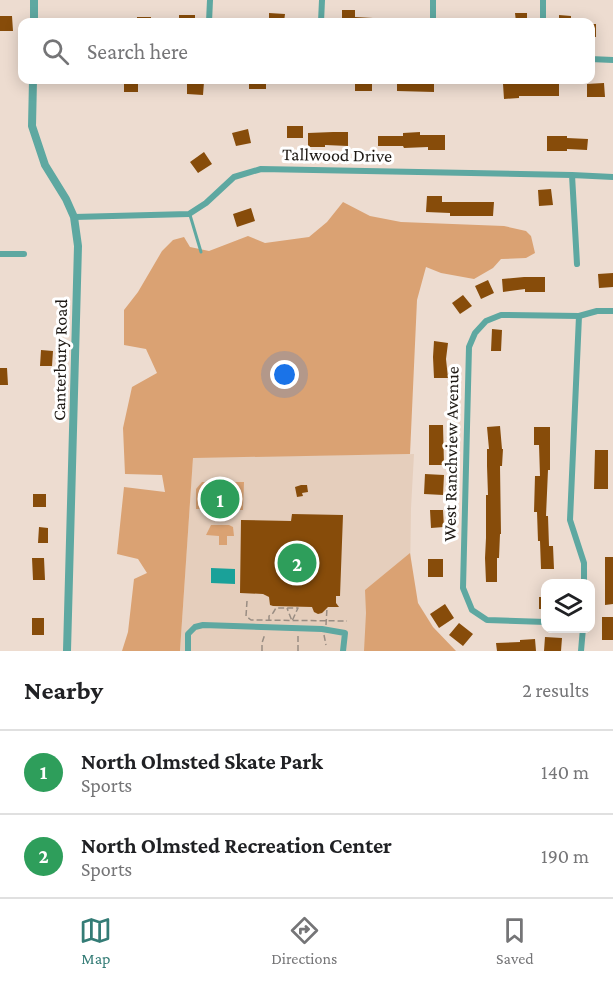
<!DOCTYPE html>
<style>
body{margin:0;font-family:"Crimson Pro",serif;background:#f6f6f6;color:#202124}
.controls{position:absolute;right:18px;bottom:18px;display:grid;overflow:hidden;border-radius:12px;box-shadow:0 3px 15px #0003}
.controls button{width:54px;height:54px;display:grid;place-items:center;padding:0;border:0;border-bottom:2px solid #e0e0e0;background:#fff;color:#202124;font:30px sans-serif}
.you{position:absolute;left:285px;top:375px;width:21px;height:21px;margin:-15px;border:4px solid #fff;border-radius:50%;background:#1a73e8;box-shadow:0 0 0 9px #1a73e833}
.badge{display:grid;place-items:center;width:39px;height:39px;border-radius:50%;background:#347c76;color:#fff;font-size:20px;font-weight:700}
.pin{position:absolute;translate:-50% -50%;border:3px solid #fff;box-shadow:0 2px 6px #0006}
.list{margin:0;padding:0;list-style:none}
h2{display:flex;justify-content:space-between;align-items:center;height:78px;margin:0;padding:0 24px;font-size:26px}
h2 small{font-size:20px;font-weight:400;color:#757577}
.list li{display:grid;grid-template-columns:39px 1fr auto;gap:18px;align-items:center;box-sizing:border-box;height:84px;padding:0 24px;border-top:2px solid #e0e0e0}
.list b{display:block;font-size:22px;white-space:nowrap}
.list p{margin:0;font-size:20px;white-space:nowrap;color:#757577}
.list em{font-size:20px;font-style:normal;color:#757577}
.icon{flex:none;width:33px;height:33px;fill:none;stroke:currentColor;stroke-width:2;stroke-linecap:round;stroke-linejoin:round}
.map{position:relative;flex:none;width:613px;height:651px;overflow:hidden}
.search{position:absolute;background:#fff;box-shadow:0 3px 15px #0003;left:18px;right:18px;top:18px;height:66px;display:flex;align-items:center;gap:15px;box-sizing:border-box;padding:0 21px;border-radius:12px;color:#757577;font-size:22px}
.sheet{height:246px;background:#fff}
nav{display:flex;justify-content:space-around;align-items:center;box-sizing:border-box;height:84px;border-top:2px solid #e0e0e0;background:#fff;font-size:16px;color:#757577}
nav a{display:grid;justify-items:center;gap:3px}
nav .on{color:#347c76}
.map>svg:first-child{display:block}
</style>
<div class="map">
<svg width="613" height="651" viewBox="0 0 613 651">
<rect width="100%" height="100%" fill="#eddcd0"/>
<path fill="#e5cebc" d="M 414,454 L 411,508 L 409,651 L 180,651 L 193,457 Z"/>
<path fill="#daa273" d="M 343,202 L 370,216 L 401,222 L 504,226 L 526,231 L 531,236 L 535,253 L 526,258 L 501,259 L 493,268 L 474,279 L 441,273 L 426,267 L 417,300 L 410,454 L 193,458 L 180,651 L 122,651 L 128,632 L 134,579 L 147,573 L 138,559 L 117,554 L 124,487 L 165,492 L 162,475 L 125,474 L 123,428 L 132,387 L 157,373 L 146,349 L 124,345 L 124,310 L 138,292 L 162,251 L 173,240 L 184,237 L 190,247 L 209,251 L 248,236 L 265,243 L 309,237 L 327,222 Z
M 202,482 L 244,482 L 243,510 L 227,510 L 227,512 L 217,512 L 216,509 L 196,509 L 196,489 Z
M 211,525 L 229,525 L 233,527 L 234,536 L 227,536 L 227,545 L 219,545 L 219,536 L 206,535 Z
M 410,553 L 418,603 L 433,627 L 456,651 L 364,651 L 366,613 L 365,590 Z"/>
<path fill="#1aa199" d="M 211,568 L 235,569 L 235,584 L 211,583 Z"/>
<path fill="#874c0a" d="M 342,10 L 355,10 L 355,17 L 373,18 L 373,22 L 342,22 Z
M 269,13 L 285,14 L 284,22 L 269,22 Z
M 515,13 L 527,13 L 527,22 L 516,22 Z
M 179,15 L 195,15 L 195,22 L 179,22 Z
M 559,15 L 571,16 L 571,22 L 559,22 Z
M 0,16 L 12,16 L 13,31 L 0,31 Z
M 137,17 L 151,17 L 151,22 L 137,22 Z
M 591,24 L 596,24 L 596,37 L 591,37 Z
M 249,80 L 266,80 L 266,89 L 249,89 Z
M 355,80 L 372,80 L 372,91 L 355,91 Z
M 397,80 L 434,81 L 434,92 L 397,91 Z
M 187,81 L 204,82 L 203,95 L 187,94 Z
M 124,82 L 138,82 L 138,92 L 124,92 Z
M 524,82 L 559,82 L 559,96 L 519,96 L 519,98 L 504,99 L 503,84 Z
M 604,83 L 605,97 L 587,97 L 587,84 Z
M 287,126 L 303,126 L 303,138 L 287,138 Z
M 248,129 L 251,143 L 236,146 L 232,133 Z
M 333,132 L 348,132 L 348,146 L 325,145 L 325,147 L 308,147 L 308,133 Z
M 420,132 L 420,135 L 445,135 L 445,150 L 428,150 L 428,147 L 404,148 L 403,146 L 378,146 L 378,136 L 403,136 L 403,133 Z
M 547,136 L 567,136 L 567,138 L 588,139 L 587,150 L 567,149 L 567,151 L 547,151 Z
M 204,152 L 212,164 L 198,173 L 190,162 Z
M 551,189 L 553,205 L 539,206 L 538,190 Z
M 427,196 L 442,196 L 442,202 L 494,202 L 493,216 L 450,216 L 450,213 L 426,212 Z
M 251,208 L 255,221 L 237,227 L 233,214 Z
M 613,273 L 613,287 L 599,288 L 598,274 Z
M 524,277 L 545,277 L 545,292 L 525,292 L 525,289 L 503,292 L 502,279 Z
M 488,280 L 494,293 L 481,299 L 475,286 Z
M 463,295 L 472,306 L 460,314 L 452,303 Z
M 492,329 L 502,330 L 501,351 L 491,351 Z
M 434,341 L 448,343 L 446,359 L 448,378 L 434,378 L 433,357 Z
M 41,350 L 53,351 L 52,366 L 40,366 Z
M 0,368 L 7,368 L 8,385 L 0,385 Z
M 429,425 L 443,425 L 444,465 L 429,465 Z
M 500,426 L 502,449 L 503,449 L 502,466 L 500,466 L 501,534 L 500,534 L 499,558 L 497,558 L 497,582 L 486,582 L 485,558 L 486,538 L 486,495 L 488,495 L 487,466 L 487,449 L 489,449 L 487,427 Z
M 534,427 L 550,427 L 550,470 L 548,470 L 546,516 L 548,516 L 549,546 L 553,546 L 554,569 L 541,569 L 540,541 L 538,541 L 537,512 L 534,512 L 535,476 L 540,476 L 539,445 L 534,445 Z
M 595,450 L 608,450 L 608,489 L 594,489 Z
M 425,474 L 444,475 L 443,495 L 424,494 Z
M 301,485 L 307,485 L 308,492 L 302,493 L 303,496 L 297,497 L 295,487 Z
M 33,494 L 46,494 L 46,507 L 33,507 Z
M 430,510 L 443,510 L 444,527 L 431,528 Z
M 292,514 L 343,515 L 340,596 L 336,596 L 336,603 L 339,607 L 328,607 L 322,613 L 318,614 L 314,612 L 312,607 L 273,606 L 270,605 L 269,597 L 263,594 L 240,593 L 241,520 L 291,521 Z
M 39,527 L 48,528 L 48,543 L 38,543 Z
M 605,557 L 613,557 L 613,604 L 605,605 Z
M 32,558 L 44,558 L 45,580 L 33,580 Z
M 428,559 L 443,559 L 443,577 L 428,577 Z
M 539,597 L 546,597 L 546,609 L 539,609 Z
M 445,604 L 454,618 L 439,628 L 430,614 Z
M 602,617 L 613,617 L 613,640 L 602,640 Z
M 32,618 L 44,618 L 44,635 L 32,635 Z
M 459,623 L 473,634 L 463,646 L 449,635 Z
M 545,637 L 562,638 L 561,651 L 544,651 Z
M 535,639 L 536,651 L 497,651 L 496,643 L 520,642 L 520,640 Z"/>
<g fill="none" stroke-linecap="round" stroke-linejoin="round">
<path stroke="#998d83" stroke-width="1.5" stroke-dasharray="6 3" stroke-linecap="butt" d="M 247,601 L 246,616 L 251,620 L 347,621
M 269,621 L 269,616 L 273,613 L 276,608 L 298,608 L 292,621 L 287,608
M 326,625 L 327,608
M 324,635 L 326,645
M 262,651 L 262,643 L 265,634
M 298,651 L 298,635"/>
<path stroke="#5ea8a1" stroke-width="3" d="M 190,215 L 201,252"/>
<path stroke="#5ea8a1" stroke-width="6" d="M 209,22 L 210,0
M 321,22 L 322,0
M 433,22 L 433,0
M 543,22 L 543,0
M 590,59 L 613,60
M 572,175 L 577,264
M 74,217 L 189,214 L 206,203 L 234,177 L 261,169 L 572,175 L 613,177
M 0,254 L 24,254
M 579,316 L 570,520 L 584,563 L 584,584
M 546,622 L 487,620 L 472,610 L 463,588 L 469,347 L 475,333 L 486,321 L 501,315 L 579,316 L 597,311 L 613,311
M 188,651 L 188,634 L 195,627 L 203,625 L 322,629 L 345,633 L 343,651
M 581,651 L 583,628"/>
<path stroke="#5ea8a1" stroke-width="8" d="M 34,22 L 34,0
M 33,80 L 32,126 L 45,165 L 66,199 L 74,217 L 78,246 L 67,651"/>
</g>
<g text-anchor="middle" dominant-baseline="central" stroke-width="6" stroke-linejoin="round" paint-order="stroke">
<g font-size="18" fill="#1d1813" stroke="#fff">
<text transform="translate(337 155) rotate(1)">Tallwood Drive</text>
<text transform="translate(60 360) rotate(-89)">Canterbury Road</text>
<text transform="translate(451 454) rotate(-89)">West Ranchview Avenue</text>
</g>
</g>
</svg>
<div class="controls">
<button><svg class="icon" aria-label="layers" viewBox="0 0 24 24"><path d="M12 4l9 5-9 5-9-5zM3 14l9 5 9-5"/></svg></button>
</div>
<div class="you"></div>
<div class="pin badge" style="left:220px;top:499px;background:#2e9e5b">1</div>
<div class="pin badge" style="left:297px;top:563px;background:#2e9e5b">2</div>
<div class="search"><svg class="icon" aria-label="search" viewBox="0 0 24 24"><circle cx="10" cy="10" r="6"/><path d="M15 15l6 6"/></svg>Search here</div>
</div>
<section class="sheet">
<h2>Nearby<small>2 results</small></h2>
<ul class="list">
<li><span class="badge" style="background:#2e9e5b">1</span><div><b>North Olmsted Skate Park</b><p>Sports</p></div><em>140 m</em></li>
<li><span class="badge" style="background:#2e9e5b">2</span><div><b>North Olmsted Recreation Center</b><p>Sports</p></div><em>190 m</em></li>
</ul>
</section>
<nav>
<a class="on"><svg class="icon" aria-label="map" viewBox="0 0 24 24"><path d="M3 6l6-2 6 2 6-2v14l-6 2-6-2-6 2zM9 4v14M15 6v14"/></svg>Map</a>
<a><svg class="icon" aria-label="directions" viewBox="0 0 24 24"><path d="M12 3l9 9-9 9-9-9zM9 14v-3h6M13 9l2 2-2 2"/></svg>Directions</a>
<a><svg class="icon" aria-label="saved" viewBox="0 0 24 24"><path d="M7 4h10v16l-5-4-5 4z"/></svg>Saved</a>
</nav>
